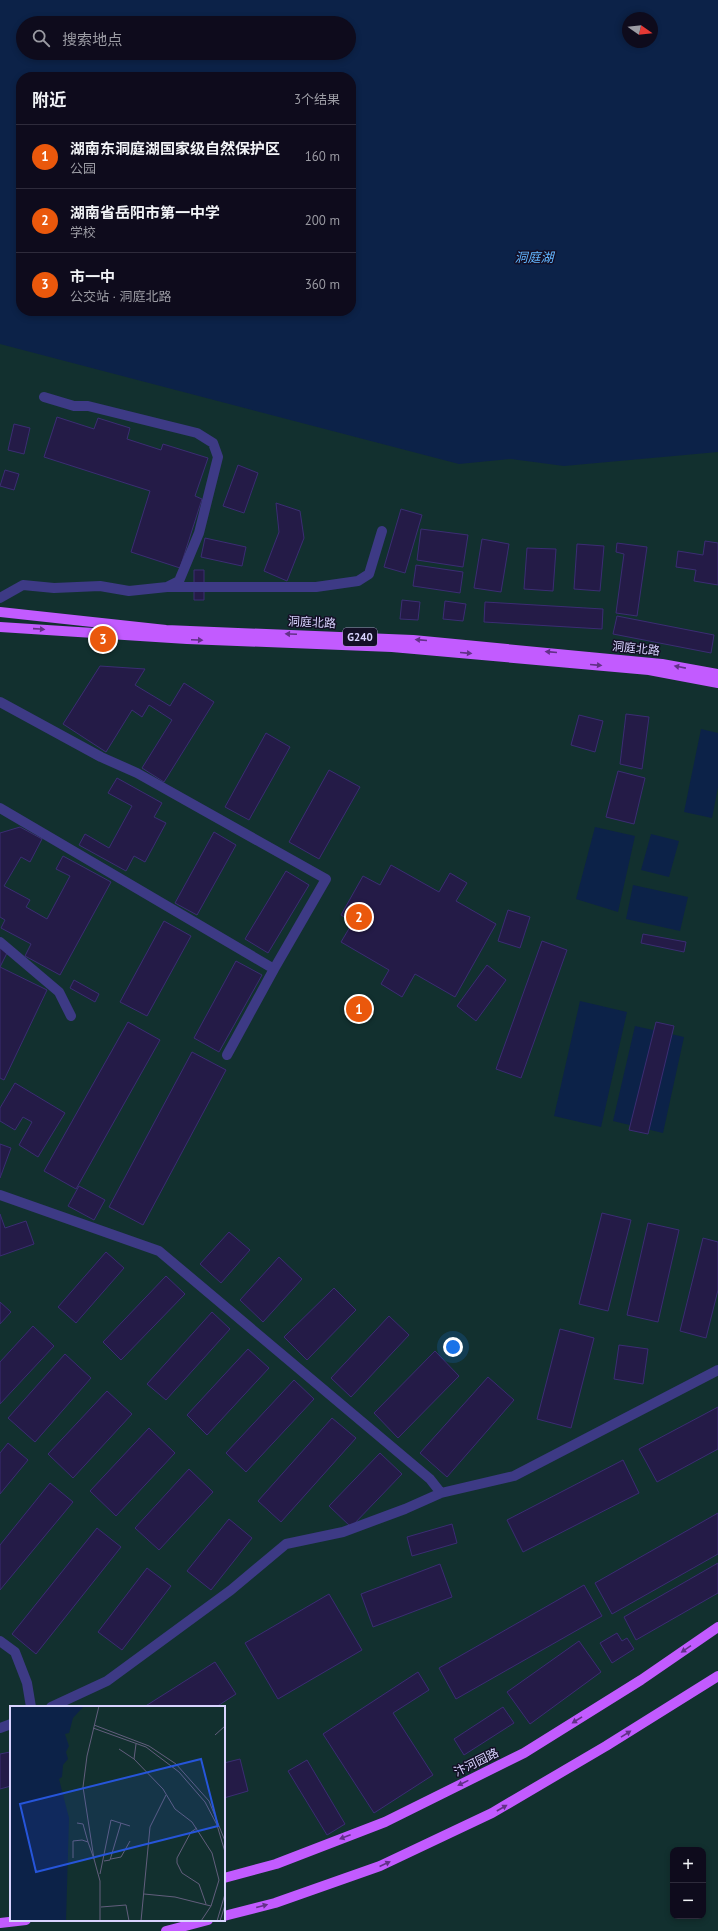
<!DOCTYPE html>
<html lang="zh">
<meta charset="utf-8">
<style>
body{margin:0;font-family:"PT Sans","Noto Sans SC",sans-serif;background:#1c1929;color:#f1f3f6}
.controls{position:absolute;right:12px;bottom:12px;display:grid;overflow:hidden;border-radius:8px;box-shadow:0 2px 6px #0003}
.controls button{width:36px;height:36px;display:grid;place-items:center;padding:0;border:0;border-bottom:1px solid #2e2b3b;background:#0e0b1c;color:#f1f3f6;font:20px sans-serif}
.compass{position:absolute;left:622px;top:12px;width:36px;height:36px;border-radius:50%;background:#0e0b1c;box-shadow:0 2px 6px #0003;rotate:104deg}
.you{position:absolute;left:453px;top:1347px;width:14px;height:14px;margin:-10px;border:3px solid #fff;border-radius:50%;background:#1a73e8;box-shadow:0 0 0 6px #1a73e833}
.badge{display:grid;place-items:center;width:26px;height:26px;border-radius:50%;background:#ea580c;color:#fff;font-size:13px;font-weight:700}
.pin{position:absolute;translate:-50% -50%;border:2px solid #fff;box-shadow:0 1px 4px #0006}
.list{margin:0;padding:0;list-style:none}
h2{display:flex;justify-content:space-between;align-items:center;height:52px;margin:0;padding:0 16px;font-size:17px}
h2 small{font-size:13px;font-weight:400;color:#9b9ba3}
.list li{display:grid;grid-template-columns:26px 1fr auto;gap:12px;align-items:center;box-sizing:border-box;height:64px;padding:0 16px;border-top:1px solid #2e2b3b}
.list b{display:block;font-size:15px;white-space:nowrap}
.list p{margin:0;font-size:13px;white-space:nowrap;color:#9b9ba3}
.list em{font-size:13px;font-style:normal;color:#9b9ba3}
.icon{flex:none;width:22px;height:22px;fill:none;stroke:currentColor;stroke-width:2;stroke-linecap:round;stroke-linejoin:round}
.map{position:relative;flex:none;width:718px;height:1931px;overflow:hidden}
.search{position:absolute;background:#0e0b1c;box-shadow:0 2px 6px #0003;left:16px;top:16px;width:340px;height:44px;display:flex;align-items:center;gap:10px;box-sizing:border-box;padding:0 14px;border-radius:22px;color:#9b9ba3;font-size:15px}
.panel{position:absolute;background:#0e0b1c;box-shadow:0 2px 6px #0003;left:16px;top:72px;width:340px;height:244px;border-radius:16px}
.map>svg:first-child{display:block}
</style>
<div class="map">
<svg width="718" height="1931" viewBox="0 0 718 1931">
<rect width="100%" height="100%" fill="#130f26"/>
<path fill="#12302f" fill-rule="evenodd" d="M 0,0 L 718,0 L 718,1931 L 0,1931 ZM 628,18 L 652,18 L 652,42 L 628,42 ZM 23,23 L 349,23 L 349,53 L 23,53 ZM 21,77 L 351,77 L 351,311 L 21,311 ZM 11,1707 L 224,1707 L 224,1920 L 11,1920 ZM 673,1850 L 703,1850 L 703,1916 L 673,1916 Z"/>
<path fill="#0c2248" fill-rule="evenodd" d="M 0,0 L 718,0 L 718,452 L 564,466 L 511,459 L 459,464 L 0,344 ZM 628,18 L 652,18 L 652,42 L 628,42 ZM 23,23 L 349,23 L 349,53 L 23,53 ZM 21,77 L 351,77 L 351,311 L 21,311 Z
M 701,729 L 718,733 L 718,787 L 712,818 L 684,812 Z
M 595,827 L 635,836 L 618,912 L 576,899 Z
M 651,834 L 679,841 L 669,877 L 641,870 Z
M 633,885 L 688,897 L 680,931 L 626,919 Z
M 580,1001 L 627,1012 L 601,1127 L 554,1116 Z
M 635,1026 L 684,1037 L 663,1133 L 613,1121 Z"/>
<path fill="#241b47" stroke="#3b2d73" d="M 57,417 L 94,429 L 98,418 L 130,428 L 127,439 L 161,450 L 163,444 L 208,458 L 195,496 L 202,499 L 180,568 L 131,552 L 150,491 L 44,457 Z
M 14,424 L 30,428 L 24,454 L 8,450 Z
M 238,465 L 258,473 L 244,513 L 223,506 Z
M 5,470 L 19,474 L 14,490 L 0,486 Z
M 276,503 L 300,511 L 304,538 L 287,581 L 264,571 L 279,532 Z
M 401,509 L 422,515 L 405,573 L 384,567 Z
M 421,529 L 468,535 L 463,567 L 417,560 Z
M 205,538 L 246,547 L 242,566 L 201,557 Z
M 482,539 L 509,544 L 501,592 L 474,588 Z
M 705,541 L 718,543 L 718,585 L 694,581 L 696,570 L 676,567 L 678,551 L 703,555 Z
M 617,543 L 647,547 L 637,616 L 616,613 L 624,554 L 616,552 Z
M 577,544 L 604,546 L 600,591 L 574,589 Z
M 527,548 L 556,549 L 553,591 L 524,589 Z
M 416,565 L 463,572 L 460,593 L 413,586 Z
M 194,570 L 204,570 L 204,600 L 194,600 Z
M 402,600 L 420,602 L 418,620 L 400,619 Z
M 445,601 L 466,604 L 463,621 L 443,619 Z
M 485,602 L 603,609 L 602,629 L 484,622 Z
M 617,616 L 714,635 L 711,653 L 613,634 Z
M 100,666 L 145,669 L 135,685 L 170,706 L 184,683 L 214,702 L 164,782 L 142,768 L 172,720 L 149,705 L 142,717 L 132,710 L 106,752 L 63,724 Z
M 626,714 L 649,717 L 642,769 L 620,764 Z
M 579,715 L 603,721 L 595,752 L 571,745 Z
M 266,733 L 290,747 L 249,820 L 225,807 Z
M 329,770 L 360,787 L 319,859 L 289,842 Z
M 618,771 L 645,778 L 634,824 L 606,817 Z
M 117,778 L 162,803 L 154,817 L 166,823 L 145,862 L 134,856 L 126,871 L 79,845 L 85,834 L 109,848 L 132,806 L 108,793 Z
M 20,827 L 42,839 L 30,862 L 21,857 L 4,886 L 30,900 L 26,907 L 47,919 L 70,876 L 56,869 L 63,856 L 111,882 L 60,975 L 25,956 L 31,944 L 1,928 L 5,920 L 0,917 L 0,833 Z
M 214,832 L 236,845 L 197,915 L 175,903 Z
M 391,865 L 439,892 L 450,873 L 467,883 L 456,901 L 496,924 L 455,997 L 415,974 L 402,997 L 381,984 L 389,970 L 341,942 L 353,922 L 341,915 L 363,876 L 380,885 Z
M 286,871 L 309,885 L 268,953 L 245,939 Z
M 508,910 L 530,917 L 520,948 L 498,941 Z
M 164,921 L 191,936 L 147,1016 L 120,1002 Z
M 643,934 L 686,942 L 684,952 L 641,943 Z
M 542,941 L 567,950 L 521,1078 L 496,1069 Z
M 0,948 L 8,951 L 0,967 L 47,990 L 4,1080 L 0,1078 Z
M 236,961 L 262,975 L 219,1052 L 194,1038 Z
M 487,965 L 506,980 L 476,1021 L 457,1006 Z
M 74,980 L 99,994 L 95,1002 L 70,988 Z
M 128,1022 L 160,1040 L 76,1189 L 44,1171 Z
M 656,1022 L 674,1026 L 648,1134 L 629,1130 Z
M 192,1052 L 226,1070 L 143,1225 L 109,1207 Z
M 15,1083 L 65,1113 L 38,1157 L 19,1145 L 32,1122 L 23,1117 L 15,1130 L 0,1121 L 0,1108 Z
M 0,1144 L 11,1148 L 0,1178 Z
M 79,1186 L 105,1200 L 94,1220 L 68,1206 Z
M 602,1213 L 631,1220 L 608,1311 L 579,1304 Z
M 0,1214 L 5,1228 L 26,1221 L 34,1244 L 0,1256 Z
M 648,1223 L 679,1230 L 658,1322 L 627,1315 Z
M 229,1232 L 250,1250 L 221,1283 L 200,1264 Z
M 703,1238 L 718,1242 L 718,1290 L 706,1338 L 680,1331 Z
M 106,1252 L 124,1268 L 76,1323 L 58,1307 Z
M 279,1257 L 302,1279 L 263,1322 L 240,1300 Z
M 166,1276 L 185,1294 L 121,1360 L 103,1342 Z
M 334,1288 L 356,1310 L 307,1360 L 284,1337 Z
M 0,1302 L 11,1312 L 0,1324 Z
M 212,1312 L 230,1329 L 166,1400 L 147,1384 Z
M 389,1316 L 409,1335 L 351,1397 L 331,1378 Z
M 33,1326 L 54,1346 L 0,1404 L 0,1362 Z
M 560,1329 L 594,1338 L 571,1428 L 537,1419 Z
M 619,1345 L 648,1349 L 643,1384 L 614,1379 Z
M 248,1349 L 269,1368 L 207,1435 L 187,1415 Z
M 435,1351 L 459,1376 L 398,1438 L 374,1413 Z
M 65,1354 L 91,1378 L 35,1442 L 8,1418 Z
M 488,1377 L 514,1400 L 447,1477 L 420,1453 Z
M 294,1380 L 314,1399 L 246,1472 L 226,1453 Z
M 107,1391 L 132,1414 L 73,1478 L 48,1454 Z
M 718,1407 L 718,1449 L 657,1482 L 639,1449 Z
M 332,1418 L 356,1438 L 281,1522 L 258,1501 Z
M 149,1428 L 175,1453 L 116,1516 L 90,1491 Z
M 8,1443 L 28,1460 L 0,1494 L 0,1453 Z
M 380,1453 L 402,1474 L 351,1527 L 329,1506 Z
M 623,1460 L 639,1493 L 523,1552 L 507,1520 Z
M 189,1469 L 213,1492 L 159,1550 L 135,1528 Z
M 50,1483 L 73,1502 L 0,1590 L 0,1545 Z
M 718,1513 L 718,1554 L 612,1614 L 595,1583 Z
M 229,1519 L 252,1538 L 211,1590 L 187,1571 Z
M 452,1524 L 457,1543 L 412,1556 L 407,1537 Z
M 97,1528 L 121,1547 L 36,1654 L 12,1634 Z
M 718,1563 L 718,1593 L 636,1640 L 624,1617 Z
M 440,1564 L 452,1597 L 373,1627 L 361,1594 Z
M 147,1568 L 171,1586 L 122,1650 L 98,1632 Z
M 584,1585 L 602,1616 L 456,1699 L 439,1668 Z
M 329,1594 L 362,1650 L 278,1699 L 245,1643 Z
M 617,1633 L 622,1641 L 627,1638 L 634,1649 L 612,1663 L 600,1643 Z
M 579,1641 L 601,1672 L 530,1724 L 507,1692 Z
M 215,1662 L 236,1694 L 216,1707 L 144,1707 Z
M 418,1672 L 429,1690 L 393,1713 L 433,1775 L 374,1813 L 323,1734 Z
M 503,1707 L 514,1723 L 464,1755 L 454,1739 Z
M 10,1752 L 11,1786 L 0,1789 L 0,1754 Z
M 240,1759 L 248,1791 L 224,1798 L 224,1763 Z
M 307,1760 L 345,1824 L 327,1835 L 288,1771 Z"/>
<g fill="none" stroke-linecap="round" stroke-linejoin="round">
<path stroke="#3d3a85" stroke-width="10" d="M 169,587 L 316,587 L 358,581 L 369,574 L 382,531
M 0,598 L 23,585 L 54,588 L 100,586 L 129,591 L 167,587 L 179,581 L 199,533 L 218,457 L 213,443 L 197,433 L 88,406 L 74,406 L 44,397
M 0,702 L 101,757 L 137,773 L 326,879 L 274,969 L 227,1055
M 0,808 L 274,969
M 0,942 L 59,992 L 71,1016
M 0,1195 L 159,1251 L 430,1479 L 441,1493
M 0,1641 L 15,1652 L 27,1683 L 31,1707
M 51,1707 L 107,1681 L 231,1590 L 286,1544 L 343,1532 L 405,1509 L 441,1493 L 514,1476 L 718,1370
M 0,1728 L 11,1724"/>
<path stroke="#c25bff" stroke-width="10" d="M 0,612 L 166,630 L 413,640 L 662,664 L 718,674
M 0,627 L 187,639 L 392,647 L 649,670 L 718,683
M 224,1878 L 276,1864 L 385,1822 L 524,1753 L 641,1680 L 718,1627
M 224,1916 L 275,1903 L 380,1866 L 492,1813 L 606,1746 L 718,1676
M 0,1923 L 26,1920
M 166,1931 L 208,1920"/>
</g>
<defs><path id="oneway-solid" d="M-6-.8H1V-3.2L6.5 0L1 3.2V.8H-6Z"/></defs>
<g fill="#623188">
<use href="#oneway-solid" transform="translate(39 629) rotate(4)"/>
<use href="#oneway-solid" transform="translate(291 634) rotate(-177)"/>
<use href="#oneway-solid" transform="translate(197 640) rotate(2)"/>
<use href="#oneway-solid" transform="translate(421 640) rotate(-175)"/>
<use href="#oneway-solid" transform="translate(551 652) rotate(-175)"/>
<use href="#oneway-solid" transform="translate(466 653) rotate(5)"/>
<use href="#oneway-solid" transform="translate(596 665) rotate(5)"/>
<use href="#oneway-solid" transform="translate(680 667) rotate(-169)"/>
<use href="#oneway-solid" transform="translate(686 1649) rotate(146)"/>
<use href="#oneway-solid" transform="translate(577 1720) rotate(148)"/>
<use href="#oneway-solid" transform="translate(626 1734) rotate(-32)"/>
<use href="#oneway-solid" transform="translate(463 1783) rotate(154)"/>
<use href="#oneway-solid" transform="translate(502 1808) rotate(-30)"/>
<use href="#oneway-solid" transform="translate(345 1837) rotate(159)"/>
<use href="#oneway-solid" transform="translate(385 1864) rotate(-25)"/>
<use href="#oneway-solid" transform="translate(262 1906) rotate(-15)"/>
</g>
<g text-anchor="middle" dominant-baseline="central" stroke-width="3" stroke-linejoin="round" paint-order="stroke">
<rect fill="#130f26" stroke="#9e99be" stroke-width="1" x="343" y="628" width="34" height="18" rx="3"/>
<g font-size="11" font-weight="bold" fill="#d9d4ff">
<text x="360" y="637">G240</text>
</g>
<g font-size="12" fill="#d9d4ff" stroke="#130f26">
<text transform="translate(312 622) rotate(3)">洞庭北路</text>
<text transform="translate(636 648) rotate(6)">洞庭北路</text>
<text transform="translate(476 1762) rotate(-26)">汴河园路</text>
</g>
<g font-size="13" font-style="italic" fill="#62b6ff" stroke="#130f26">
<text x="534" y="257">洞庭湖</text>
</g>
</g>
<g transform="translate(10 1706)">
<rect width="215" height="215" fill="#130f26"/>
<path d="M 0,0 L 215,0 L 215,215 L 0,215 Z" fill="#12302f"/>
<path d="M 0,0 L 74,0 L 63,12 L 59,27 L 55,28 L 59,40 L 56,46 L 58,53 L 53,59 L 52,71 L 49,73 L 59,112 L 56,215 L 0,215 Z" fill="#0c2248"/>
<path fill="none" stroke="#625e7d" stroke-width="1" d="M 89,0 L 77,50 L 73,81 L 84,153 L 90,175 L 90,215M 84,19 L 139,40 L 166,58 L 199,95 L 215,135M 83,22 L 136,41 L 169,66 L 195,96 L 207,119 L 215,146M 205,29 L 215,20M 126,38 L 124,53 L 153,83 L 165,103 L 182,116 L 202,147 L 209,174 L 201,200M 109,43 L 124,53M 67,117 L 73,118 L 78,136M 187,122 L 181,126 L 167,152 L 167,157 L 172,167 L 189,178 L 196,198M 63,152 L 63,135 L 72,134 L 78,136 L 84,153M 101,153 L 111,151 L 120,135M 94,155 L 100,154 L 111,117M 90,168 L 101,114 L 120,120M 134,188 L 165,191 L 201,200 L 191,215M 91,201 L 116,199 L 119,215M 131,215 L 140,121 L 156,89M 207,215 L 215,188M 210,215 L 215,199"/>
<path fill="#2655da" fill-opacity="0.15" stroke="#2655da" stroke-width="2" d="M 191,53 L 208,120 L 26,166 L 10,98 Z"/>
<rect width="215" height="215" fill="none" stroke="#d9d4ff" stroke-width="2"/>
</g>
</svg>
<div class="controls">
<button>+</button>
<button>−</button>
</div>
<svg class="compass" viewBox="-18 -18 36 36"><path d="M0-13l5 13h-10z" fill="#e53935"/><path d="M0 13l5-13h-10z" fill="#9b9ba3"/></svg>
<div class="you"></div>
<div class="pin badge" style="left:359px;top:1009px">1</div>
<div class="pin badge" style="left:359px;top:917px">2</div>
<div class="pin badge" style="left:103px;top:639px">3</div>
<div class="search"><svg class="icon" aria-label="search" viewBox="0 0 24 24"><circle cx="10" cy="10" r="6"/><path d="M15 15l6 6"/></svg>搜索地点</div>
<section class="panel">
<h2>附近<small>3个结果</small></h2>
<ul class="list">
<li><span class="badge">1</span><div><b>湖南东洞庭湖国家级自然保护区</b><p>公园</p></div><em>160 m</em></li>
<li><span class="badge">2</span><div><b>湖南省岳阳市第一中学</b><p>学校</p></div><em>200 m</em></li>
<li><span class="badge">3</span><div><b>市一中</b><p>公交站 · 洞庭北路</p></div><em>360 m</em></li>
</ul>
</section>
</div>
